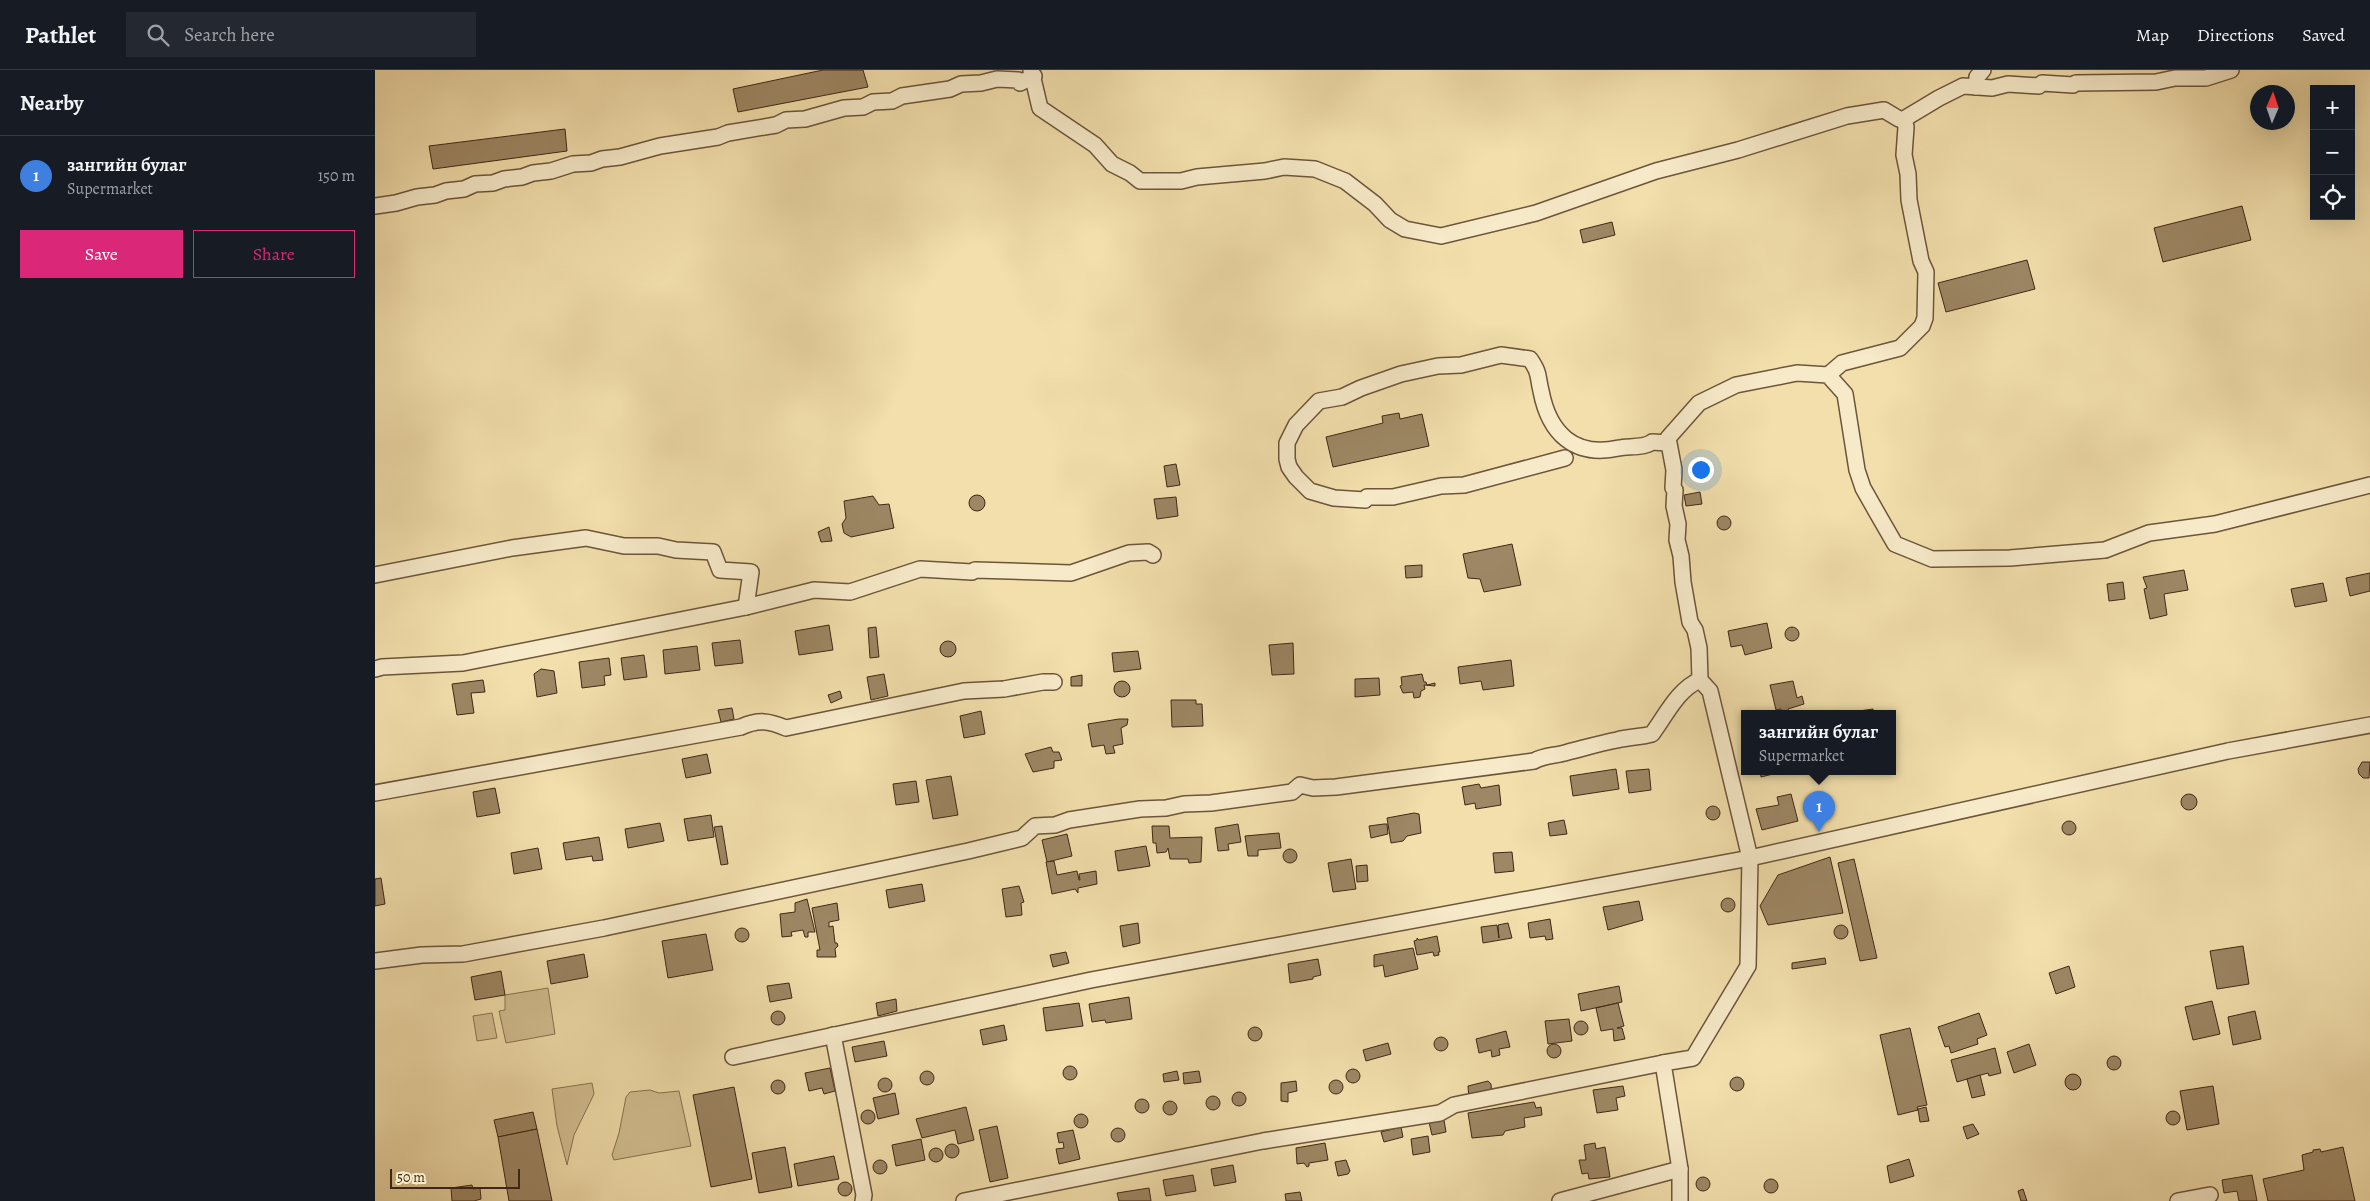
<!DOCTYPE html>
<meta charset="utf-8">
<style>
:root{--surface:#171b24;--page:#242831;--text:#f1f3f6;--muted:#9ea1a6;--line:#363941;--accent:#db2777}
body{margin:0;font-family:Alegreya,serif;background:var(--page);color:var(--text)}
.controls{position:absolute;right:15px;top:15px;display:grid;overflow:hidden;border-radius:0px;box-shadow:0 5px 20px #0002}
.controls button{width:45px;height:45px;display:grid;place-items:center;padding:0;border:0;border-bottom:1px solid var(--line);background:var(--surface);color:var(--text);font:25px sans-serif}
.compass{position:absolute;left:1875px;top:15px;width:45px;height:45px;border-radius:50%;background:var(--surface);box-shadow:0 5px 20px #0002;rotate:2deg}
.scale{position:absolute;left:15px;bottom:12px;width:130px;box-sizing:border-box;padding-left:5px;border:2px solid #402716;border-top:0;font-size:14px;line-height:18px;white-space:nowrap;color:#402716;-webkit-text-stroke:4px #f7eac9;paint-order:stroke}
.you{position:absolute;left:1325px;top:399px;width:18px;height:18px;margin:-12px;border:4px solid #fff;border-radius:50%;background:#1a73e8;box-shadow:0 0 0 8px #1a73e833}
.badge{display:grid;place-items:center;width:32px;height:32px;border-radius:50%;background:var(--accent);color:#fff;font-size:16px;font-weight:700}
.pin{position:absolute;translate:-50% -41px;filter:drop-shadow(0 1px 2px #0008)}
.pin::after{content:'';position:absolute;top:26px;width:18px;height:15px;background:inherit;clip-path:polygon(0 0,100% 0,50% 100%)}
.popup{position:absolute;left:1366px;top:640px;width:155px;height:65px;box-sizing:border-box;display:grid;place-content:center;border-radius:0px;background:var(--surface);filter:drop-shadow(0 1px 4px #0005);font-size:16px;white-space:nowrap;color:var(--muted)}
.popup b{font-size:19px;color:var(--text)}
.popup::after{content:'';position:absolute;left:50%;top:100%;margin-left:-10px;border:10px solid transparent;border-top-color:var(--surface)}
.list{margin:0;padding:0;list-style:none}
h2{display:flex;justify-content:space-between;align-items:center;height:65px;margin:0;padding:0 20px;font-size:21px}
h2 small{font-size:16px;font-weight:400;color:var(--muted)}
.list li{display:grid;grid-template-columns:32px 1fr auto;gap:15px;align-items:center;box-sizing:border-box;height:80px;padding:0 20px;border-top:1px solid var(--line)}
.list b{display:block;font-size:19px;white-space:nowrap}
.list p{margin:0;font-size:16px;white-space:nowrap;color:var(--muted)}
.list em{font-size:16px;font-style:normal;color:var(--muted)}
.actions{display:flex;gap:10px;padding:15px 20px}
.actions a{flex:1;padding:11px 0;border:1px solid var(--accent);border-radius:0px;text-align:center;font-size:18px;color:var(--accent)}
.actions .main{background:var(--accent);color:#fff}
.icon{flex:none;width:28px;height:28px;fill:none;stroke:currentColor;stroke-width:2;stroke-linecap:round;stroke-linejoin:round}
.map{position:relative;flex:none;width:1995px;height:1131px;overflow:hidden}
header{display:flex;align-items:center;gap:30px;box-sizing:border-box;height:70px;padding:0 25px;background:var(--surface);border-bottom:1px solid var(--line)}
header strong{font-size:24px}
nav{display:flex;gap:28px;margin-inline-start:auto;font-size:18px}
.search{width:350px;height:45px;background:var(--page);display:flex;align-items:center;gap:12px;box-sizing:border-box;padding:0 18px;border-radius:0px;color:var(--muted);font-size:19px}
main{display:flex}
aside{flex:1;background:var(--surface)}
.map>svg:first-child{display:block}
</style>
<header>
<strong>Pathlet</strong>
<div class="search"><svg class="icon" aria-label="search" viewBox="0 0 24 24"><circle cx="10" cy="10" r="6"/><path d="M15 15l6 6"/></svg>Search here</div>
<nav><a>Map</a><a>Directions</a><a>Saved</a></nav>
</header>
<main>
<aside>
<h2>Nearby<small></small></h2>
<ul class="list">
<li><span class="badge" style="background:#3f7fe0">1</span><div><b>зангийн булаг</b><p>Supermarket</p></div><em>150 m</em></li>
</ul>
<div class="actions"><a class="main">Save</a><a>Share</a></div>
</aside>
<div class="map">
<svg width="1995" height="1131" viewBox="0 0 1995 1131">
<rect width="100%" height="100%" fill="#f2dfac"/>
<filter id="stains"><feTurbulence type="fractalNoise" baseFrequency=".004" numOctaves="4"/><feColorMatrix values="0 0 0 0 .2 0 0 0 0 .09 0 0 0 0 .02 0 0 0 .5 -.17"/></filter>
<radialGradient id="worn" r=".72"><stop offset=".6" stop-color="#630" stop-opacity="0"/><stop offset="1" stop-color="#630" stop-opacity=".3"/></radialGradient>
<g fill="#d4c092" stroke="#8a7454">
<polygon points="173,918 180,964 131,973 124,941 130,940 130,925"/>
<polygon points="117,943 122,968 102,971 98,946"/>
<polygon points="217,1013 219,1024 199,1065 192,1095 182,1056 177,1019"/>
<polygon points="275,1020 284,1023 304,1021 316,1076 239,1090 237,1085 244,1063 251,1027 255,1022"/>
</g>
<g fill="#9d8764" stroke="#402716">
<polygon points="448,0 488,0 493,17 363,42 358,19"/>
<polygon points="190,59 192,81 58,99 54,76"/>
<polygon points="1867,136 1876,170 1788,192 1779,158"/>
<polygon points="1237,152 1240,165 1208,173 1205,160"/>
<polygon points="1652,190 1660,219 1571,242 1563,213"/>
<polygon points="1024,343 1025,349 1047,344 1054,376 958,397 951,367 1008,353 1007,346"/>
<polygon points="801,394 805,415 792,417 789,396"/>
<polygon points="1325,422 1327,434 1311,436 1309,425"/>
<circle cx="602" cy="433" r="8"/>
<polygon points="498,426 504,435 514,434 519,458 476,467 469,463 467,454 471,448 469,431"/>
<polygon points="801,427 803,446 782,449 779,429"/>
<circle cx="1349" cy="453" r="7"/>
<polygon points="454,457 457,471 446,472 443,462"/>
<polygon points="1137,474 1146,515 1109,522 1105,509 1093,508 1088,484"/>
<polygon points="1047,495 1047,507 1031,508 1030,496"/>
<polygon points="1809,500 1813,520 1789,524 1792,545 1775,549 1769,519 1772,518 1768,507"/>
<polygon points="1995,503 1995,521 1975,526 1971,508"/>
<polygon points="1748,512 1750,529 1734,531 1732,514"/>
<polygon points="1948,513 1952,531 1920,537 1916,519"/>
<polygon points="1392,553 1397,578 1370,585 1367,575 1356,577 1353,561"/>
<polygon points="454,555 458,580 424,585 420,561"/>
<circle cx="1417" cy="564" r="7"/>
<polygon points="501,557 504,587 495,588 493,558"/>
<polygon points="365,570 368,593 340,596 337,573"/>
<circle cx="573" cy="579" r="8"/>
<polygon points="918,573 919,604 897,605 894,575"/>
<polygon points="322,576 325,600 290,604 288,580"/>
<polygon points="763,581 766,599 739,602 737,583"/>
<polygon points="269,585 272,607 249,610 246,588"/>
<polygon points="234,588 236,605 229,606 230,615 207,618 204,592"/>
<polygon points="1136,590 1139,616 1108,620 1106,611 1085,614 1083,597"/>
<polygon points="166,599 179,601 182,623 162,627 159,604"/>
<polygon points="509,604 513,626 496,630 492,607"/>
<polygon points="1047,604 1049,612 1051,612 1052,615 1060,613 1060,616 1049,615 1050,619 1046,621 1045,627 1039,628 1038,622 1028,623 1025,616 1027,615 1026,607"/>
<polygon points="707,605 707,616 696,616 696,607"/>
<polygon points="1004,608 1005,625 980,627 980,609"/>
<polygon points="108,610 110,622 96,623 99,643 82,645 77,614"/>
<circle cx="747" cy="619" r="8"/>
<polygon points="1418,611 1422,628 1427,626 1429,634 1413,639 1414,643 1407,643 1406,639 1401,640 1395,615"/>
<polygon points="465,621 467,628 456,633 453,625"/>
<polygon points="796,630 821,630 821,634 827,634 828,656 797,657"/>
<polygon points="357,638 359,649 346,652 343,640"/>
<polygon points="1498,639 1499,643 1470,643"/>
<polygon points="606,641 610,664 589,668 585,646"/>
<polygon points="744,649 753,649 752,655 746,658 748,674 738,676 740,683 731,684 729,675 717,677 713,654"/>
<polygon points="676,677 678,682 684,682 687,690 679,691 679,698 658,702 650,684"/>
<polygon points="332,684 336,703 311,708 307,689"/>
<polygon points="1987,692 1995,692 1994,708 1988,708 1984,704 1983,699"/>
<polygon points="1241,699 1244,719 1198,726 1195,706"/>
<polygon points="1274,699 1276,720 1254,723 1251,701"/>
<polygon points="1385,701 1410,701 1386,707"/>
<polygon points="576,706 583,745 558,749 551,710"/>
<polygon points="541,711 544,732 521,735 518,714"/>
<polygon points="1104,714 1106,718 1124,715 1126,735 1101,739 1100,733 1090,735 1087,717"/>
<polygon points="120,718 125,743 102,747 98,722"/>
<circle cx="1814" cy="732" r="8"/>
<polygon points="1416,724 1423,751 1387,760 1381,739 1404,735 1402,727"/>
<circle cx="1338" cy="743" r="7"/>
<polygon points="1039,743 1044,744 1046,763 1032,766 1028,771 1016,773 1012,748"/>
<polygon points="336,745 339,767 313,771 309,749"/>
<polygon points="1189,750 1192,764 1175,766 1173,753"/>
<circle cx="1694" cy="758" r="7"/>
<polygon points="285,753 289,771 253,778 250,759"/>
<polygon points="863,754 866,772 853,774 854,780 843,781 840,758"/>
<polygon points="1009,754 1012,754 1013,764 996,768 994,756"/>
<polygon points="347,756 353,794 346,795 339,757"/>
<polygon points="777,756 794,756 795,768 827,767 826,792 814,793 813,789 795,789 793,778 791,782 782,783 781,773 778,773"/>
<polygon points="904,763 906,778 883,780 883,786 873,786 870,766"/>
<polygon points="692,764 697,786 672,792 667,770"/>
<polygon points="224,767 228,790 218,791 217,786 191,790 188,773"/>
<polygon points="771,776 775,796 743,801 740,781"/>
<polygon points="163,778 167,799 139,804 136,783"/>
<circle cx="915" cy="786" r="7"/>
<polygon points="1137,782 1139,801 1120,803 1118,783"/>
<polygon points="1455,787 1468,843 1393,855 1385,836 1403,805"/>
<polygon points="976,789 981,819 958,822 953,793"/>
<polygon points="1479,789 1502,888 1485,891 1463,793"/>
<polygon points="679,791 682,805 702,801 704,810 705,810 704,804 721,801 722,814 703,818 703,823 700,819 677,824 671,792"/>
<polygon points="992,795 993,811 982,812 981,796"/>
<polygon points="6,808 10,834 0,836 0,809"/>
<polygon points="547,814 550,831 514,838 511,820"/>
<polygon points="644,816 649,832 646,833 647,845 631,847 627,819"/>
<circle cx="1353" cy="835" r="7"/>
<polygon points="432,829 440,862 433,862 433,867 430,867 428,860 416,862 417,866 407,867 405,844 420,842 420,833"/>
<polygon points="1264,831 1268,850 1233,860 1228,837"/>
<polygon points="462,833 464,850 454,852 454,857 458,856 460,873 462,873 463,876 460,879 461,887 442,887 442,880 445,880 437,838"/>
<polygon points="1175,849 1178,869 1171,870 1170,866 1155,868 1153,853"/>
<polygon points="763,853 765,873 748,877 745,856"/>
<polygon points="1133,853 1137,868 1108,873 1106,857 1122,855 1124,868 1123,855"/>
<circle cx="1466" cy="862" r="7"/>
<circle cx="367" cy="865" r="7"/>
<polygon points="331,864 338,900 293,908 287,871"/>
<polygon points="1062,866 1065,882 1063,882 1064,885 1059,886 1058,882 1042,885 1039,871 1042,870 1042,868 1044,870"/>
<polygon points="1868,876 1874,914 1842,919 1835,881"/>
<polygon points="1038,878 1043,899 1010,907 1008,895 999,897 999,885"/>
<polygon points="691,882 694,893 678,897 675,885"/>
<polygon points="209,884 213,907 176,914 172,891"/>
<polygon points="1450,888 1451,894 1417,899 1417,893"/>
<polygon points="943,889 946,905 938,907 938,909 915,913 913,894"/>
<polygon points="1694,896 1700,917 1681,924 1674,903"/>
<polygon points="126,901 130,925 100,930 96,907"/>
<polygon points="414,913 417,928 395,932 392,916"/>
<polygon points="1244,916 1247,932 1206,941 1203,924"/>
<polygon points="754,927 757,949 731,953 730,950 717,952 714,934"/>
<polygon points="521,929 522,941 503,946 501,933"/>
<polygon points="1837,931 1845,964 1818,970 1810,937"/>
<polygon points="704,933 708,956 671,961 668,938"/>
<polygon points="1243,933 1249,956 1242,958 1247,958 1250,969 1239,971 1238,959 1226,961 1221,938"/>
<polygon points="1880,941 1886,969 1858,975 1853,947"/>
<circle cx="403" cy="948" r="7"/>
<polygon points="1604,943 1612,965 1602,969 1603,974 1576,983 1574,976 1570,977 1563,957"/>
<polygon points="1194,949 1197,971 1173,974 1170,951"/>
<circle cx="1206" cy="958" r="7"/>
<polygon points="629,955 632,970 608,975 605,960"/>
<circle cx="880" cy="964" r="7"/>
<polygon points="1535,958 1552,1035 1542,1037 1543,1040 1523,1045 1505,965"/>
<polygon points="1131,961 1135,977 1124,979 1125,985 1117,987 1116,980 1104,983 1101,969"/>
<circle cx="1066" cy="974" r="7"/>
<polygon points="509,971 512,986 480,992 477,977"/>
<polygon points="1013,973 1016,984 991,991 988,980"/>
<circle cx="1179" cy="981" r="7"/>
<polygon points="1654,974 1661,995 1639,1003 1632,982"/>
<polygon points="1620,978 1626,1003 1614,1006 1613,1003 1582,1012 1576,990"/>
<circle cx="1739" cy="993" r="7"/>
<circle cx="695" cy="1003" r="7"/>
<polygon points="455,998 460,1021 449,1024 447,1018 434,1021 430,1003"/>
<circle cx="978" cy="1006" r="7"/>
<polygon points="802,1001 804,1010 789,1012 788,1004"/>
<polygon points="824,1001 826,1012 809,1014 808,1003"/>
<circle cx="552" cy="1008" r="7"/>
<circle cx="1698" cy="1012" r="8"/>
<polygon points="1605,1005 1610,1025 1597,1028 1592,1009"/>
<circle cx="1362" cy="1014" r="7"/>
<circle cx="510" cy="1015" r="7"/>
<circle cx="961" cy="1017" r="7"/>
<circle cx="403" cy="1017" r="7"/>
<polygon points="921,1011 922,1021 913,1023 913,1032 906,1031 906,1013"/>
<polygon points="1113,1011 1116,1014 1117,1027 1094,1029 1093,1016"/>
<polygon points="1248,1016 1250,1026 1241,1028 1243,1040 1222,1043 1218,1020"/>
<polygon points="1838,1016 1844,1054 1812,1060 1805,1021"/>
<polygon points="359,1017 377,1109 336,1117 318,1025"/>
<circle cx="864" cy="1029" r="7"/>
<polygon points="520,1023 524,1044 503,1049 498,1028"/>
<circle cx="838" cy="1033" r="7"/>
<circle cx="767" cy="1036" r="7"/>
<circle cx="795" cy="1038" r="7"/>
<polygon points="1159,1032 1161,1038 1166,1037 1167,1045 1149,1048 1150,1057 1130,1061 1128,1065 1097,1068 1093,1043"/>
<polygon points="591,1037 599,1070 583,1074 580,1060 547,1068 541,1049"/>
<polygon points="1551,1037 1554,1051 1545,1052 1543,1039"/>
<circle cx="493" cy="1047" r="7"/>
<circle cx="1798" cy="1048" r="7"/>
<polygon points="158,1042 162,1059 123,1067 119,1050"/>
<circle cx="706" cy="1051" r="7"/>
<polygon points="1069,1050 1071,1062 1057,1065 1054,1052"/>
<polygon points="1598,1054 1604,1064 1592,1069 1588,1057"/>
<polygon points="622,1056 633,1108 615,1112 604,1060"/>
<polygon points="1026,1057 1028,1067 1009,1072 1006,1062"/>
<circle cx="743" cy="1065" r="7"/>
<polygon points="162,1059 177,1131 134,1131 123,1067"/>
<polygon points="698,1060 705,1089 684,1094 681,1079 689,1078 688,1072 684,1073 682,1063"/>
<polygon points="1053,1066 1055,1082 1038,1085 1036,1069"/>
<polygon points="546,1069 550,1090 521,1096 517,1075"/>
<polygon points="950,1073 953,1090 934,1093 934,1096 932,1097 929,1093 922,1094 921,1078"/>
<polygon points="1220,1073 1221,1079 1230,1077 1235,1107 1214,1109 1213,1103 1207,1104 1204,1090 1211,1090 1209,1075"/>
<circle cx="577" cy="1081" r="7"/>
<polygon points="410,1077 417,1117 384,1123 377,1083"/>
<polygon points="1968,1077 1980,1131 1893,1131 1888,1109 1929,1100 1927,1085 1938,1082 1938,1080 1945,1079 1946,1082"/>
<circle cx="561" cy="1085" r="7"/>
<polygon points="459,1086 464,1109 423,1116 419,1094"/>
<polygon points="1534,1089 1539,1106 1515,1113 1512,1096"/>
<polygon points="971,1090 975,1101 973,1104 963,1106 960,1092"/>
<circle cx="505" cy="1097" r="7"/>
<polygon points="858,1095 861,1112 839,1116 836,1099"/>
<polygon points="818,1105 821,1121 791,1126 788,1110"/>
<polygon points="1877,1105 1882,1131 1864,1131 1862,1121 1849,1123 1847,1110"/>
<circle cx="1328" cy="1114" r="7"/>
<circle cx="1396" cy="1116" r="7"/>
<circle cx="470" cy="1119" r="7"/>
<polygon points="97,1115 98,1119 105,1118 106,1129 99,1131 77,1131 76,1118"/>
<polygon points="774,1118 776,1131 744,1131 742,1123"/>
<polygon points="1648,1119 1652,1131 1646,1131 1643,1121"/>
<polygon points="925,1122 927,1131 911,1131 910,1124"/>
</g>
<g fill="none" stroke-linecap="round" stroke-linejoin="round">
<defs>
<g id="street">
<polyline points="656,0 665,38 720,75 737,94 755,103 765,111 806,111 822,107 890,101 909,97 940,99 970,111 1000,134 1015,150 1030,159 1066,166 1161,143 1281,101 1363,80 1472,46 1509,40 1524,49 1529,49 1564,28 1588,16 1617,18 1633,14 1664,16 1667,13 1698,15 1701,13 1781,12 1800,8 1831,8 1856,0"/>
<polyline points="1601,17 1602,7 1608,0"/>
<polyline points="0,136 21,133 42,127 60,125 71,121 89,119 100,114 118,113 129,109 147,107 158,103 176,101 198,94 216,93 227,89 245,87 285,76 343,67 353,63 401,55 411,50 430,49 469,38 488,37 498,32 517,31 527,26 575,19 586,14 606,13 622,9 643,10 645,13 659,6"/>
<polyline points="1453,305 1467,293 1525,278 1547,256 1550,248 1551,202 1546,191 1534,130 1533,104 1529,85 1531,57 1529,49"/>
<path d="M1190,388l-101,27 -23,1 -48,11h-26l-2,3 -31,-2 -24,-7 -14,-14 -7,-10 -2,-8v-16l9,-18 23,-24 23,-4 19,-9 40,-14 37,-8 23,-1 40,-10 29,4c10,15 7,15 11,32 8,42 33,67 78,57 9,-2 26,0 33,-6l16,1"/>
<polyline points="0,505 137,478 211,468 249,476 283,476 301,480 338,482 345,500 376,502 371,537 439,520 475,522 545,499 597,502 600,500 696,503 754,483 773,482 778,485"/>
<polyline points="0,599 7,597 88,593 371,537"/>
<path d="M0,723l366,-66c18,-8 28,-6 45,1l178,-37 40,-2 39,-7h11"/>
<path d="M0,891l47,-6 41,-1 141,-26 364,-77 54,-13 13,-12 20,-1 14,-5 71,-11 26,-1 18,-4 27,-1 81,-11 8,-7 13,3 23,-1 198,-26c11,-6 22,-5 34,-9 16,-4 33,-9 49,-12 12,-3 24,-3 35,-6 14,-19 26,-45 48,-54"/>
<polyline points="458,965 489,1125 488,1131"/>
<polyline points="358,987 716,910 1375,788 1335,621 1325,610 1324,578 1320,560 1315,552 1308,512 1306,486 1302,470 1303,454 1299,436 1300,420 1298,418 1299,400 1293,368 1324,333 1361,315 1422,303 1453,305 1470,324 1482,400 1488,418 1501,441 1520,474 1557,489 1635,488 1730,480 1774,463 1840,454 1995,415"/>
<polyline points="589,1131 888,1071 1065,1043 1079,1035 1288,993"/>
<polyline points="1185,1131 1305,1099"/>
<polyline points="1305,1131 1305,1099 1288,993 1318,988 1373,896 1375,788 1853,681 1995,655"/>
<polyline points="1803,1131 1835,1125"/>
</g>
</defs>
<use href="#street" stroke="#6c553c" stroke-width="18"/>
<use href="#street" stroke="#f7eac9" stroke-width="15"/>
</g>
<rect width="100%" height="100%" filter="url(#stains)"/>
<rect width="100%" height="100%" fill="url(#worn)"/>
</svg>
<div class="controls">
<button>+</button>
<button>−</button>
<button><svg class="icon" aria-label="locate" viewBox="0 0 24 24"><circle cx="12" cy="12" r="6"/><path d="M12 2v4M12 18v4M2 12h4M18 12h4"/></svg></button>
</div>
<svg class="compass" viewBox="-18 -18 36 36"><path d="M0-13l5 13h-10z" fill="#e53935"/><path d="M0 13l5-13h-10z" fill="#9ea1a6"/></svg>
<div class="scale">50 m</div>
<div class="you"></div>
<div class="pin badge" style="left:1444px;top:762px;background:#3f7fe0">1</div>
<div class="popup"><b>зангийн булаг</b>Supermarket</div>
</div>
</main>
